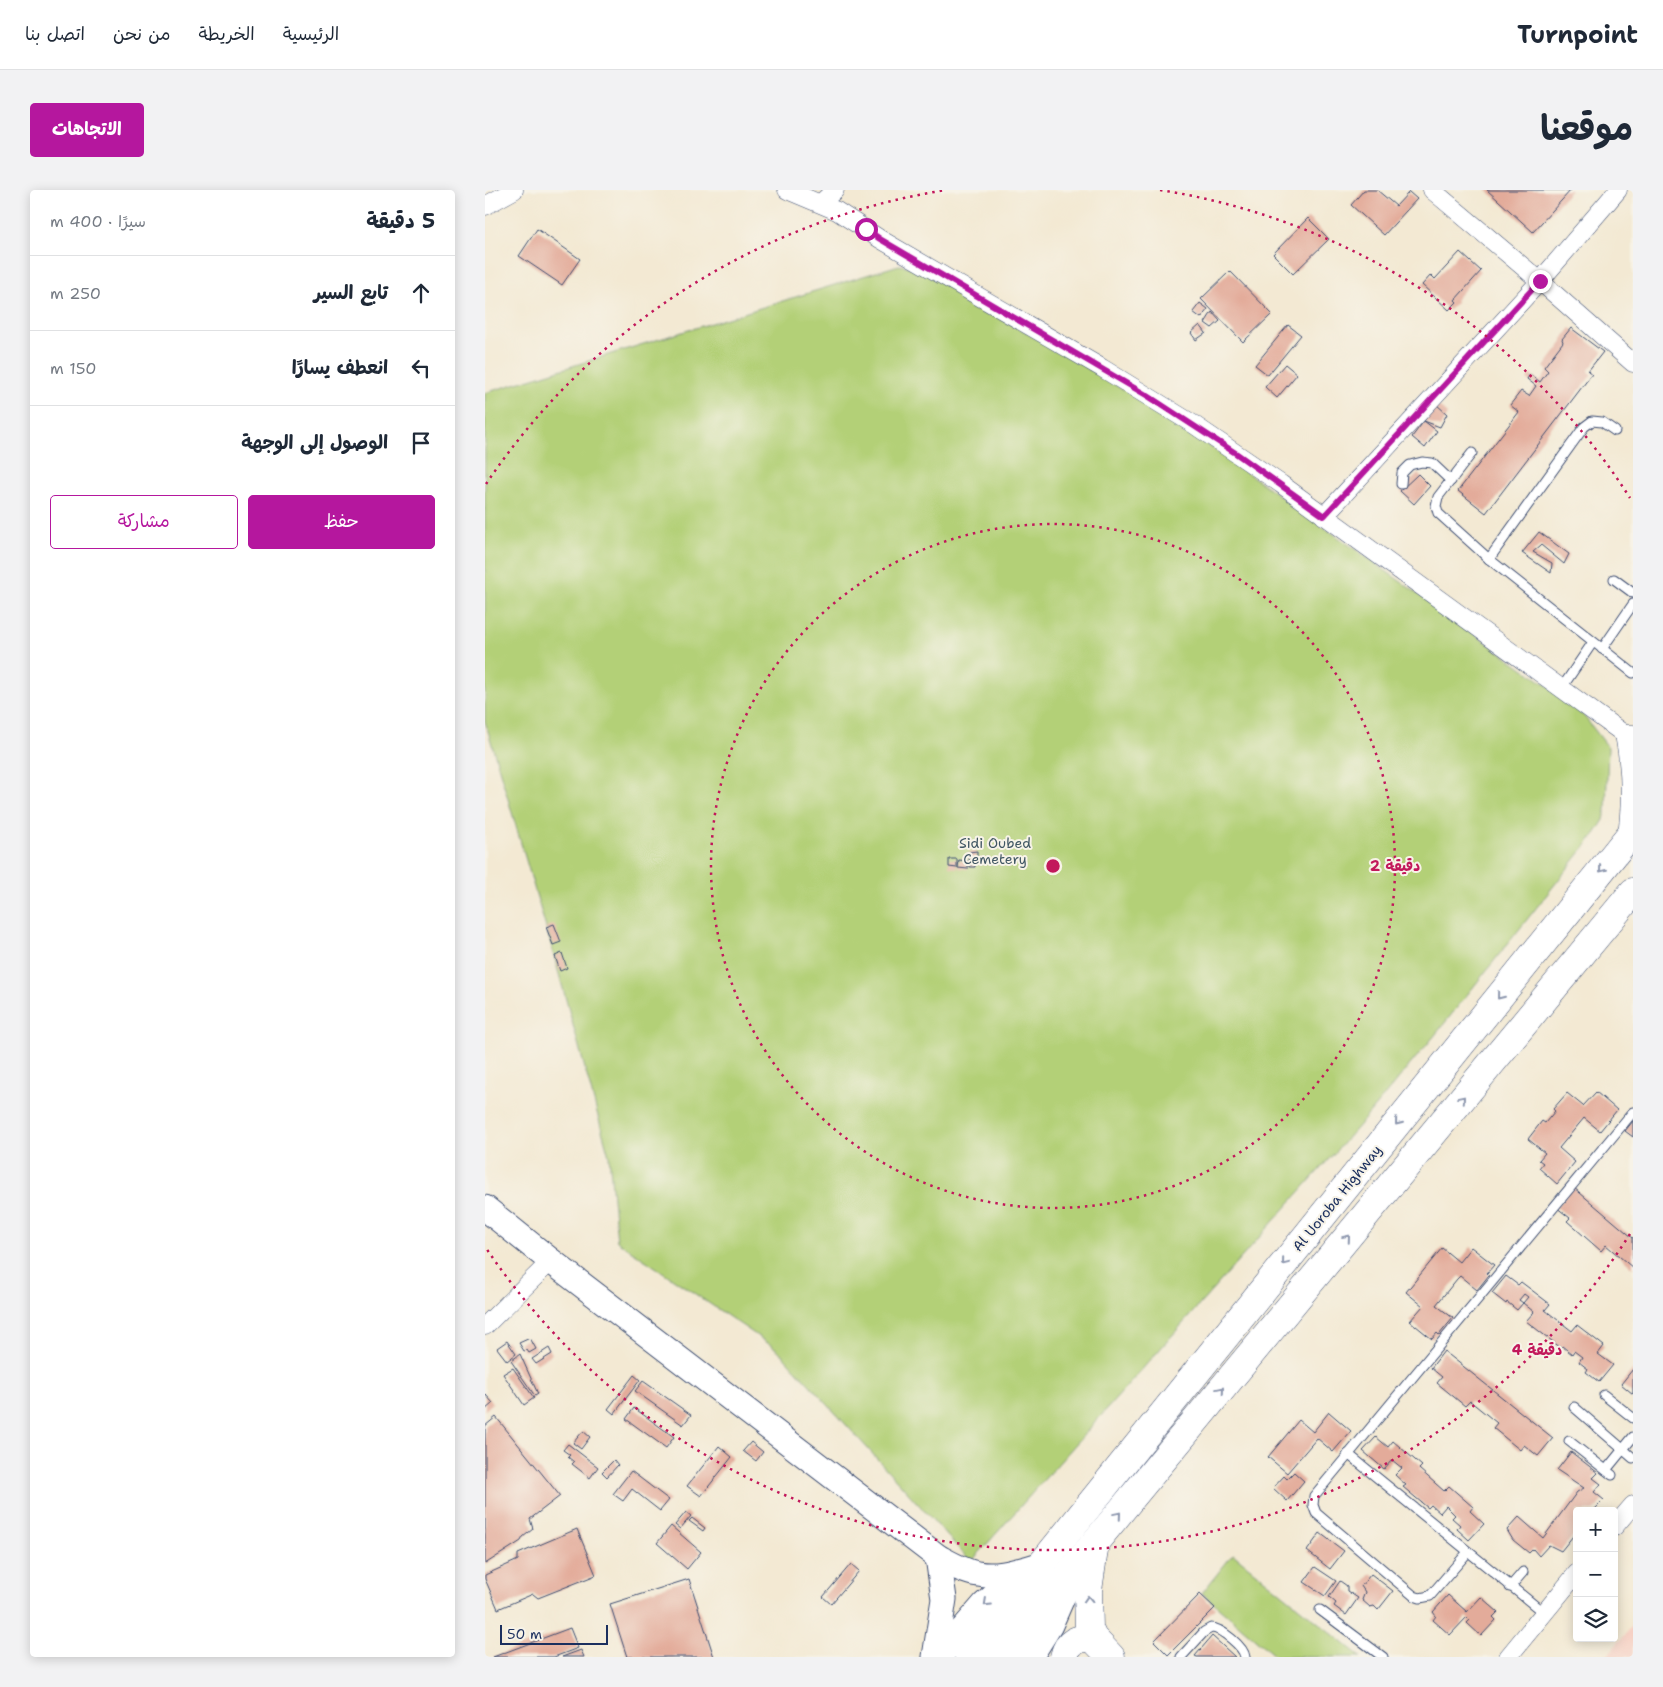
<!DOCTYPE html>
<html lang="ar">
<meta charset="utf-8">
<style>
:root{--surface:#fff;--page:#f2f2f3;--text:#1f2937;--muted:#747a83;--line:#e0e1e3;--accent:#b5179e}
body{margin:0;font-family:"Shantell Sans","Playpen Sans Arabic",sans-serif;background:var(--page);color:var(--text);direction:rtl}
.controls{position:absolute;right:15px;bottom:15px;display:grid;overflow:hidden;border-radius:5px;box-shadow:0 2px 12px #0003}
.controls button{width:45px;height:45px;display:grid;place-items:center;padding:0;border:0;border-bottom:1px solid var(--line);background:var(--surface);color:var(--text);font:25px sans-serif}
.scale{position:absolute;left:15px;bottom:12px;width:108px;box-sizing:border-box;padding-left:5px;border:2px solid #1b2f5e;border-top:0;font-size:14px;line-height:18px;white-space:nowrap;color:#1b2f5e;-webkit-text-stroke:4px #f7f3e8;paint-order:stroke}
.stop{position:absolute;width:15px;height:15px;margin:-11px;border:4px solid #b5179e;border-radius:50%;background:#fff}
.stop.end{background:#b5179e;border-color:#fff;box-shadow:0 1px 5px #0008}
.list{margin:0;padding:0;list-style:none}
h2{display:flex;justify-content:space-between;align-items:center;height:65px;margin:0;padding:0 20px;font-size:21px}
h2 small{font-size:16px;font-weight:400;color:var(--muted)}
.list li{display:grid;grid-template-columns:32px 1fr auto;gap:15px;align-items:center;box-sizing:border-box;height:75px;padding:0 20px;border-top:1px solid var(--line)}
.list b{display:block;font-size:19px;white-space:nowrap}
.list em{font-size:16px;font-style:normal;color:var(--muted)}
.actions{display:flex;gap:10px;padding:15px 20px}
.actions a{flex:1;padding:11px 0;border:1px solid var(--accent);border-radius:5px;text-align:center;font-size:18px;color:var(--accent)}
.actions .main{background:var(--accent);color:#fff}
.icon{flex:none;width:28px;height:28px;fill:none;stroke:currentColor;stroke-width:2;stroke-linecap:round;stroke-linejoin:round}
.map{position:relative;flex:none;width:1148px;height:1467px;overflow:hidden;direction:ltr;border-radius:5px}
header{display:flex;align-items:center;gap:30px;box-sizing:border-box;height:70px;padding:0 25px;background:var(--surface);border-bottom:1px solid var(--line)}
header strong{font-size:24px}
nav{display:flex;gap:28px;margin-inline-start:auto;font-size:18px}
.intro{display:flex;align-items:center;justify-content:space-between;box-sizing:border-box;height:120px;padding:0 30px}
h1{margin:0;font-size:35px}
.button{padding:12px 22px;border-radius:5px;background:var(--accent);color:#fff;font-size:18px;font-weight:700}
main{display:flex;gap:30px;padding:0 30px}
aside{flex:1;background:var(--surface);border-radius:5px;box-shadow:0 2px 12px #0003}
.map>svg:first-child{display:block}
</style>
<header>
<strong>Turnpoint</strong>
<nav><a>الرئيسية</a><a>الخريطة</a><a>من نحن</a><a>اتصل بنا</a></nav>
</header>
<div class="intro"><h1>موقعنا</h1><a class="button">الاتجاهات</a></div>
<main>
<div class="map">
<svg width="1148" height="1467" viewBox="0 0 1148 1467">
<rect width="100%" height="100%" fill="#f7f3e8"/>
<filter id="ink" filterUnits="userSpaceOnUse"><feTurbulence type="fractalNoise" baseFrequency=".02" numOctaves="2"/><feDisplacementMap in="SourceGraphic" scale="10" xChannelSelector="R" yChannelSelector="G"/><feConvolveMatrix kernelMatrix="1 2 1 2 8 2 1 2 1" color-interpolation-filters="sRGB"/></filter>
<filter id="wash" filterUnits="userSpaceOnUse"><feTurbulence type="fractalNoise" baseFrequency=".0096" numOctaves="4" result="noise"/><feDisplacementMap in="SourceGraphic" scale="20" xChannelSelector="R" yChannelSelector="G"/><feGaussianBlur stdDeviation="1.12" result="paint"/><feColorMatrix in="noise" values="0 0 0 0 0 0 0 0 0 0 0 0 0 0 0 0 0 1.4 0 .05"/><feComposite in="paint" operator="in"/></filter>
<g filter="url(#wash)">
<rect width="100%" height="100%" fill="#f3e9d3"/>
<polygon fill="#f6d1c5" points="1148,1435 1148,1467 1121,1467"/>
<g fill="#b3d077" stroke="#67806a">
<polygon points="414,75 433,78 681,225 1091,516 1123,557 1121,620 1119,630 1110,644 951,844 883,925 486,1372 293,1160 132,1051 124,966 66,755 0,531 0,203"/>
<polygon points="748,1364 876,1467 791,1467 717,1403"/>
</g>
<g id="blocks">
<g fill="#e3ab9a">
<polygon points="879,0 892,0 911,16 924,2 932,9 899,45 866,15"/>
<polygon points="1002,0 1086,0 1048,42"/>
<polygon points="823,28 844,49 808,84 788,64"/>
<polygon points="52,39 95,69 77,95 34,66"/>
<polygon points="975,62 996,81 970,110 972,112 964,120 937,95 946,85 950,89"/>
<polygon points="745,81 787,124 758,152 716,109"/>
<polygon points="715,113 723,119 716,128 708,122"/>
<polygon points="727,122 735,131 727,138 720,133"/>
<polygon points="715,135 721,143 711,150 706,143"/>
<polygon points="803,135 816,145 783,185 770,175"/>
<polygon points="1086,138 1118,162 1103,181 1107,184 1001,323 973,301 1034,222 1025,215 1036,201 1044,206 1051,196 1042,189 1045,184 1055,192 1063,181 1059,177 1078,152 1077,149"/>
<polygon points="800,174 812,184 792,208 780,197"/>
<polygon points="951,214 962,224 955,237 939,231"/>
<polygon points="939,231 952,241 940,258 927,247"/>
<polygon points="933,284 945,296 929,314 915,301"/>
<polygon points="1054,342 1084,364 1079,374 1056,355 1048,362 1067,373 1066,383 1037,363"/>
<polygon points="492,661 492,669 490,669 490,677 485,677 484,662"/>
<polygon points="464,669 472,669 472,678 464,677"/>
<polygon points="474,670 483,671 483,679 473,678"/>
<polygon points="69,734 76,752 68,755 61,737"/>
<polygon points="77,763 82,778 75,781 70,766"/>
<polygon points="1111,902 1132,920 1115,941 1099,928 1074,958 1090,972 1072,994 1054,978 1058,973 1054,970 1060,963 1043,949 1057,931 1060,933 1070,921 1068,919 1082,903 1098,916"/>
<polygon points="1148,931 1148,947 1140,941"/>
<polygon points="1088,997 1148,1048 1148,1078 1121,1055 1116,1061 1082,1031 1085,1028 1071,1017"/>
<polygon points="986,1057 1009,1075 1002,1083 1004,1085 992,1100 975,1086 972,1089 951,1115 968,1128 954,1145 952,1143 947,1149 925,1131 938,1116 921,1102 957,1058 974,1072"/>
<polygon points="1021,1086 1033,1095 1036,1092 1065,1114 1060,1120 1087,1141 1092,1135 1119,1156 1113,1164 1128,1175 1114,1192 1101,1182 1103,1179 1094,1172 1097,1167 1089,1161 1087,1164 1077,1156 1076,1158 1041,1131 1049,1122 1038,1113 1043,1107 1039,1104 1034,1110 1038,1113 1032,1120 1022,1112 1021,1114 1007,1103"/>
<polygon points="45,1148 51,1159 44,1163 42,1160 39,1161 34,1153"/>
<polygon points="22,1151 31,1164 22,1171 12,1158"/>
<polygon points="64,1158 67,1164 51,1174 47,1169"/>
<polygon points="959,1161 1068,1248 1053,1266 1039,1255 1035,1260 1008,1238 1012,1233 985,1211 980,1216 952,1193 957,1187 946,1178"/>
<polygon points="35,1164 53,1204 50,1206 26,1171"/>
<polygon points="28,1178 49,1208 39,1215 18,1184"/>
<polygon points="1148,1179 1148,1204 1136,1194"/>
<polygon points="149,1185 155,1190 129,1224 123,1219"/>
<polygon points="158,1191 206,1225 198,1235 150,1201"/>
<polygon points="1,1205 8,1213 0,1220 0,1206"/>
<polygon points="149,1218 189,1247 181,1258 141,1229"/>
<polygon points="844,1222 866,1241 848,1262 832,1248 802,1283 783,1267 814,1230 828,1242"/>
<polygon points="11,1227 75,1306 45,1329 48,1339 38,1347 36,1351 0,1374 0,1236"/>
<polygon points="98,1241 105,1247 96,1259 88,1253"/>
<polygon points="891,1247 903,1257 908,1251 937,1276 934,1279 959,1301 964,1296 988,1317 985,1321 999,1334 984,1350 972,1339 975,1335 967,1328 970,1325 961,1316 955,1323 946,1315 943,1318 918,1297 921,1295 910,1285 917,1278 907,1270 899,1279 878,1261"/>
<polygon points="266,1252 278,1262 271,1271 258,1261"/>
<polygon points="83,1254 113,1277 105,1288 87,1274 89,1272 83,1267 85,1265 78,1260"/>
<polygon points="234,1256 247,1267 216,1306 202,1296"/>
<polygon points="1086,1262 1113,1283 1108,1288 1116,1294 1109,1302 1119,1310 1108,1321 1092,1321 1092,1341 1076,1361 1064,1355 1054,1366 1048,1359 1044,1363 1028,1350 1022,1340 1034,1327 1058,1348 1092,1302 1099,1298 1072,1280"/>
<polygon points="129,1270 133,1275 122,1287 117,1282"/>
<polygon points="146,1281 184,1310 175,1321 147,1299 138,1311 128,1304"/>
<polygon points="809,1282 819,1291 802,1311 788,1298 799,1286 802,1289"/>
<polygon points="201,1322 206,1326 195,1339 190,1335"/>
<polygon points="207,1328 220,1338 218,1341 204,1331"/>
<polygon points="186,1336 216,1362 202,1379 172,1353"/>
<polygon points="92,1339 111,1385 53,1408 48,1404 13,1419 0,1389 0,1385 33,1370 33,1364"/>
<polygon points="835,1343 859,1361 845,1379 822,1361"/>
<polygon points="366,1374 374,1381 346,1414 338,1407"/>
<polygon points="830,1377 851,1391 840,1406 819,1392"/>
<polygon points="886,1384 908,1401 893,1420 889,1416 885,1417 877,1410 880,1402 876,1396"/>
<polygon points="204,1389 229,1467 142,1467 125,1414"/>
<polygon points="855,1391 862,1396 862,1401 873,1408 861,1425 849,1416 851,1413 844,1407"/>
<polygon points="715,1404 730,1418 683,1465 669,1451"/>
<polygon points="963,1405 982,1422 996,1407 1013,1422 1008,1427 1011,1430 996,1446 982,1433 985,1430 982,1427 965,1445 948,1430 951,1426 948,1422"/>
<polygon points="85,1438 93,1458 69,1467 8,1467"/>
<polygon points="727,1446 750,1467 712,1467 710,1466"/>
<polygon points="96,1460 99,1467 77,1467"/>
</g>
</g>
</g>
<g filter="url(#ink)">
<use href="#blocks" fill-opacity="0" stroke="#3b4b70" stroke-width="1"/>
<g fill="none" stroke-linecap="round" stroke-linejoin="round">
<defs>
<g id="lane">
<polyline points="987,263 953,307 951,316 953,323 1004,369 1148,483"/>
<polyline points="916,294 917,283 925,275 937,272 947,273 966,291"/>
<polyline points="1004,369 1099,237 1107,231 1117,232 1130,241"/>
<polyline points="1129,389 1148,403"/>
<polyline points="1117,459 1148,414"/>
<polyline points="1076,499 1108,452"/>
<polyline points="1119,1205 1148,1228"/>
<polyline points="1089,1217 1148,1268"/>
<polyline points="1084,1251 1127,1285"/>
<polyline points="863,1264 1059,1423"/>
<polyline points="1121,1280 1148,1247"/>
<polyline points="983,1362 945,1406 935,1408 929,1406 831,1323 828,1315 829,1306 1148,922"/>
<polyline points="1025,1397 1038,1382"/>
<polyline points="835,1420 898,1467"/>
<path d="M696,1467l23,-25 7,-4c10,0 33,19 34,29"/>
</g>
<g id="street">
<polyline points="302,0 352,21 395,49 617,178 708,234 796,294 1139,544 1148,544"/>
<polyline points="947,0 1055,91 1148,173"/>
<polyline points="336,13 350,0"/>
<polyline points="0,16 29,0"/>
<polyline points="839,326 1055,91 1133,0"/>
<path d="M1139,544c7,36 8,70 2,107"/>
<polyline points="0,1136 66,1071"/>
<polyline points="1129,1337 1148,1315"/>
<polyline points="1023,1467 1092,1383"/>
</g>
<g id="secondary">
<path d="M0,1018l66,53 387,296c13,7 26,15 40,17 21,4 42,-4 63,-9"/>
<polyline points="450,1467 459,1409 453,1367"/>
<polyline points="454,1467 499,1415 515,1401 541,1384"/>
<polyline points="545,1467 565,1435 587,1385"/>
</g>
<g id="primary">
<polyline points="610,1353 603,1400 604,1439 608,1448 626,1467"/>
<path d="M579,1467c3,-15 14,-20 29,-19"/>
</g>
<g id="highway">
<polyline points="484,1467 514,1431 556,1375 1148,641"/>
<polyline points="515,1467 1148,702"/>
</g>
</defs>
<use href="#lane" stroke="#3b4b70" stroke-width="11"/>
<use href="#street" stroke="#3b4b70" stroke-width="19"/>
<use href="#secondary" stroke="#3b4b70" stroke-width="27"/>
<use href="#primary" stroke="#3b4b70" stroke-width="29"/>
<use href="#highway" stroke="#3b4b70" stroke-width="29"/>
<use href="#lane" stroke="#fff" stroke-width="9"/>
<use href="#street" stroke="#fff" stroke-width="18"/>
<use href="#secondary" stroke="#fff" stroke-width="25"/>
<use href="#primary" stroke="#fff" stroke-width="28"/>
<use href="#highway" stroke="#fff" stroke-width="28"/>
</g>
<defs><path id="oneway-chevron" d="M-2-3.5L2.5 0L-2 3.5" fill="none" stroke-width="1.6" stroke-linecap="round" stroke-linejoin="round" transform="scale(1.25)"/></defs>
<g stroke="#8d97ae">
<use href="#oneway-chevron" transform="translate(1117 679) rotate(129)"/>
<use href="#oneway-chevron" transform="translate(1015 806) rotate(129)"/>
<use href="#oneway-chevron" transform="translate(977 909) rotate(-50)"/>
<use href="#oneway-chevron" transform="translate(913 932) rotate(129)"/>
<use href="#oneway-chevron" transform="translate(862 1048) rotate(-50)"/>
<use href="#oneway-chevron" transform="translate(800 1072) rotate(129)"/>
<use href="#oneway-chevron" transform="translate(736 1200) rotate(-50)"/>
<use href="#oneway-chevron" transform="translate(633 1325) rotate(-50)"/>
<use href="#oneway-chevron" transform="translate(603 1409) rotate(-93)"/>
<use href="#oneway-chevron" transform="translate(502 1413) rotate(137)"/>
</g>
</g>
<g fill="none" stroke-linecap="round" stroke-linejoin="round" filter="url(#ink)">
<polyline stroke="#b5179e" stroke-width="6" points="381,39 395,49 663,206 752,264 839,326 1055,91"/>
</g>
<g fill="none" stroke="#c2185b" stroke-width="2.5" stroke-dasharray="2.5 5">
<circle cx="568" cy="676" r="342"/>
<path d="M1145 1044A684 684 0 0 1 1 1058M1 294A684 684 0 0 1 461 0M675 0A684 684 0 0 1 1145 308"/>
</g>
<g text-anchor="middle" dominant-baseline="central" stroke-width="4" stroke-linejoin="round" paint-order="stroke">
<g font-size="14" fill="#415764" stroke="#f7f3e8">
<text x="510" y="653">Sidi Oubed<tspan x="510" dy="16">Cemetery</tspan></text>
</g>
<g font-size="14" fill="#1b2f5e" stroke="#f7f3e8">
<text transform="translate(852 1008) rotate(-51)">Al Uoroba Highway</text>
</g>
</g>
<circle cx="568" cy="676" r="8" fill="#c2185b" stroke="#f7f3e8" stroke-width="2.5"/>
<g font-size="15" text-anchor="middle" font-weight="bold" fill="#c2185b" stroke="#f7f3e8" stroke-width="4" stroke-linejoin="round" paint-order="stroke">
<text x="910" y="681">2 دقيقة</text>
<text x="1052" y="1165">4 دقيقة</text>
</g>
</svg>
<div class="controls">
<button>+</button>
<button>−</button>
<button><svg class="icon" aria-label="layers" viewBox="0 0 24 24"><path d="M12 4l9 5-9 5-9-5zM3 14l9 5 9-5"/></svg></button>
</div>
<div class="scale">50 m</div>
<div class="stop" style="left:381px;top:39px"></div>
<div class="stop end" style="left:1055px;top:91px"></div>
</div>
<aside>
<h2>5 دقيقة<small>سيرًا · 400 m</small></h2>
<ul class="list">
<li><svg class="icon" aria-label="ahead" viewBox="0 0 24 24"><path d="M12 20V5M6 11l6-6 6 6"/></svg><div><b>تابع السير</b></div><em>250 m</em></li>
<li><svg class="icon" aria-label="left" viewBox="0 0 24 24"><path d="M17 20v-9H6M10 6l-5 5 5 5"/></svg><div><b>انعطف يسارًا</b></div><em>150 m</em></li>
<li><svg class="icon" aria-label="arrive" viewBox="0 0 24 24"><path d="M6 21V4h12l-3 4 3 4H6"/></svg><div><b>الوصول إلى الوجهة</b></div></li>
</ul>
<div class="actions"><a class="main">حفظ</a><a>مشاركة</a></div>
</aside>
</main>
